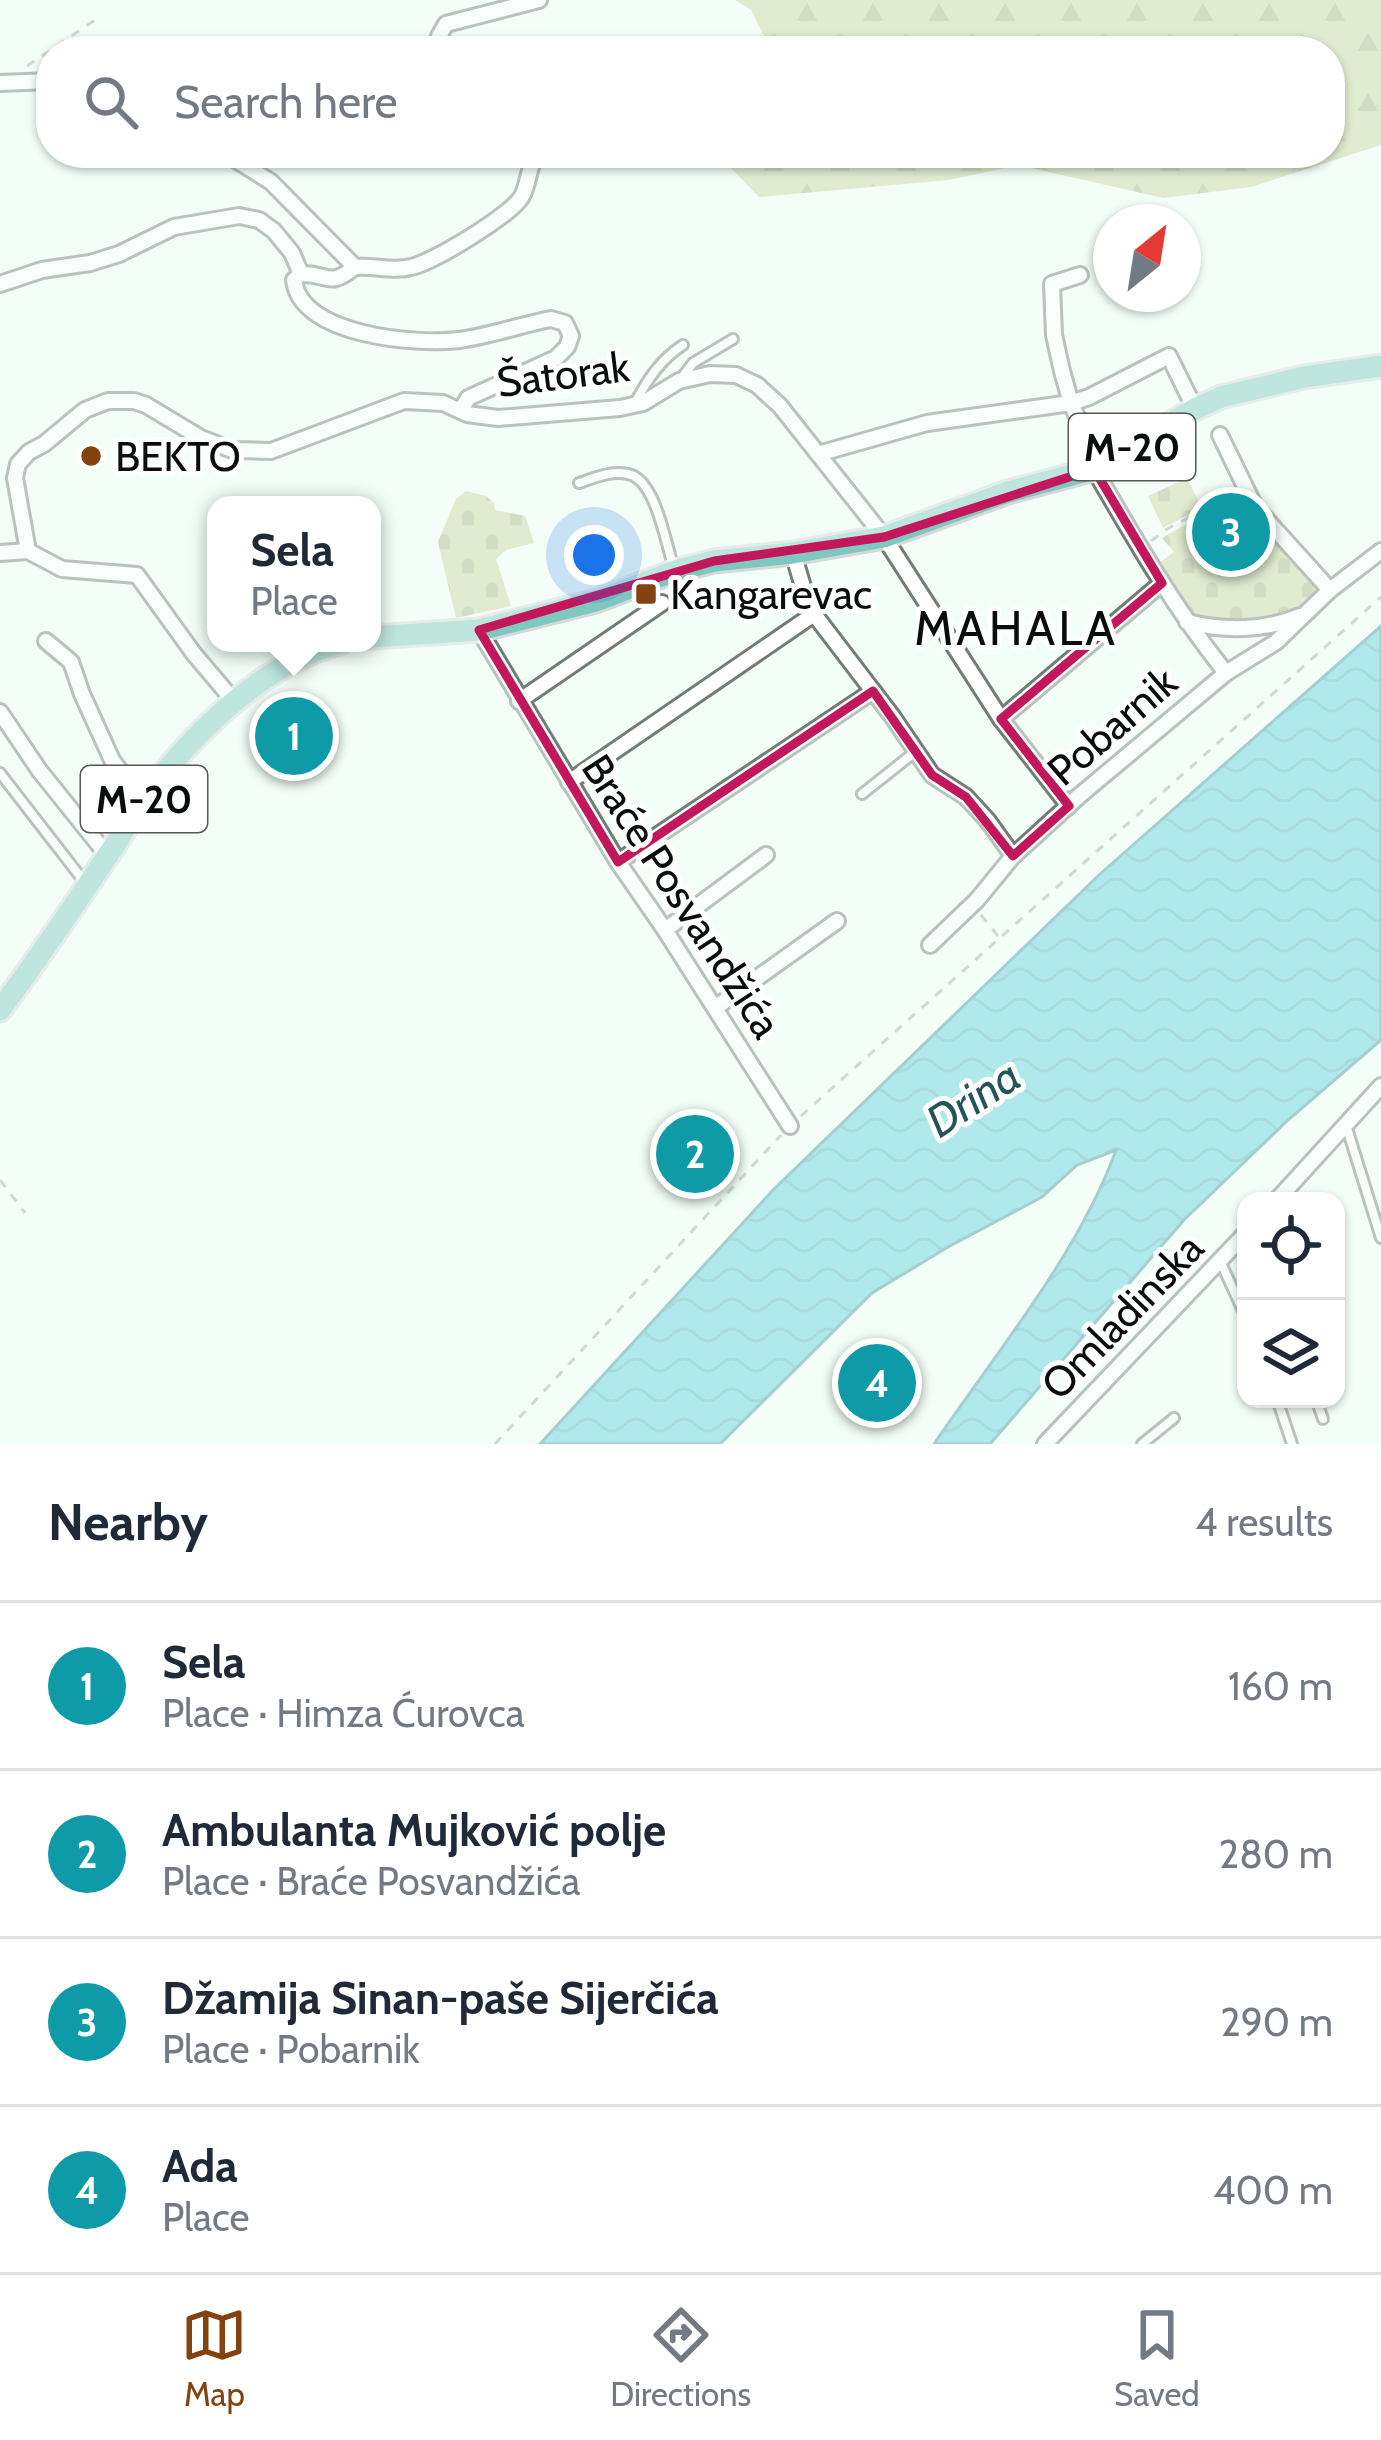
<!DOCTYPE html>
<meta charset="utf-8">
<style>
:root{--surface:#fff;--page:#f2f2f3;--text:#1f2937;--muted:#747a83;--line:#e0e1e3;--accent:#83420e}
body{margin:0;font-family:Cabin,sans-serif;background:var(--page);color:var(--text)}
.controls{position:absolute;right:36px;bottom:36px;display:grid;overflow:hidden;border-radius:24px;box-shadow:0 3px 9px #0004}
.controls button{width:108px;height:108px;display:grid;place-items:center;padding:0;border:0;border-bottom:3px solid var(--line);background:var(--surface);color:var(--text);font:60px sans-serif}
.compass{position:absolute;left:1093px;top:204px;width:108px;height:108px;border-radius:50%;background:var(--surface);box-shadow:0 3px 9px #0004;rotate:30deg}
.you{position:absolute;left:594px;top:555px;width:42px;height:42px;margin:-30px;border:9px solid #fff;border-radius:50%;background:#1a73e8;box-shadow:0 0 0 18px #1a73e833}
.badge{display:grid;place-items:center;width:78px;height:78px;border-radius:50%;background:var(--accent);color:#fff;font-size:39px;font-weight:700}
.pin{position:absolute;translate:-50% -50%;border:6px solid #fff;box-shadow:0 3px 12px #0006}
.popup{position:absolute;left:207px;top:496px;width:174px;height:156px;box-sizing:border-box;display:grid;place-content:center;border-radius:24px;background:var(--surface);filter:drop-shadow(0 3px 9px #0005);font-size:39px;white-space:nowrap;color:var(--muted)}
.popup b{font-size:45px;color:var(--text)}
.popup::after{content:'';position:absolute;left:50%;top:100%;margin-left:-24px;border:24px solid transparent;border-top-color:var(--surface)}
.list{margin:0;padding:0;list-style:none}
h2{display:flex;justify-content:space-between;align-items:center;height:156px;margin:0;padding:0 48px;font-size:51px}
h2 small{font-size:39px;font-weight:400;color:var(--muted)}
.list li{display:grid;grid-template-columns:78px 1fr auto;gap:36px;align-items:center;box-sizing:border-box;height:168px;padding:0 48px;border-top:3px solid var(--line)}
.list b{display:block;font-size:45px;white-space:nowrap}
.list p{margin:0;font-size:39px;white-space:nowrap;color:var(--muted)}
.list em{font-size:39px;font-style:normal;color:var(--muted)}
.icon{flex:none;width:66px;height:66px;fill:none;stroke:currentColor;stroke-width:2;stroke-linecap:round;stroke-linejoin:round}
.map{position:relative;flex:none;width:1381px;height:1444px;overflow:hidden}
.search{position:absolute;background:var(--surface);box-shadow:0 3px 9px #0004;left:36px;right:36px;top:36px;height:132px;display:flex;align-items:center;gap:30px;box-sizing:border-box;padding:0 42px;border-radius:48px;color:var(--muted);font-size:45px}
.sheet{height:828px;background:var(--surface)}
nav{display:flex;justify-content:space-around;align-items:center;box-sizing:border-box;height:168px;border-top:3px solid var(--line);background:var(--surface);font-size:33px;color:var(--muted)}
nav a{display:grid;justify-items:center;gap:6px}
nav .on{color:var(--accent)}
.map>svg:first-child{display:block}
</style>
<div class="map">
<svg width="1381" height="1444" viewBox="0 0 1381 1444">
<defs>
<pattern id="forest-firs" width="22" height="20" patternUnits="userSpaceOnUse" patternTransform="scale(3)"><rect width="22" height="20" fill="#c9d4a1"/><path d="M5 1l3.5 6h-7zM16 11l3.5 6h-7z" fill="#abb589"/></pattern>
<pattern id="cemetery-stones" width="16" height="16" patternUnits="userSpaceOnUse" patternTransform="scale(3)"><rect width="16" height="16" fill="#c9d4a1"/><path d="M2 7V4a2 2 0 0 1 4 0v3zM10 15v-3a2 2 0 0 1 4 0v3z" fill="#abb589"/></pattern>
<pattern id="water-waves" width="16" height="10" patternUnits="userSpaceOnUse" patternTransform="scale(3)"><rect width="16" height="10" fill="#60d1dc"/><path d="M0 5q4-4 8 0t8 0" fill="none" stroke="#52b2bb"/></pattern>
</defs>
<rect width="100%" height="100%" fill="#f2fef7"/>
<polygon fill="url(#forest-firs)" points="735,0 1381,0 1381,145 1251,187 1163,198 1018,165 949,180 759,197 729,166 728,153 1330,153 1330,51 768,51 770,48 751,10"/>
<g fill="url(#cemetery-stones)">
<polygon points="1187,478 1202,508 1163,528 1148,496"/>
<polygon points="466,491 486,496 494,503 495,510 525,516 534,543 506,550 496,559 511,606 456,618 438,542 456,499"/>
<polygon points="1245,491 1328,592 1284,623 1187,622 1152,568 1174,552 1162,538 1194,520 1204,538 1207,537 1221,558 1254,536 1229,499"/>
</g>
<path fill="url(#water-waves)" stroke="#46969d" stroke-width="3" d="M1381,626v414l-93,80 -104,100 -194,224h-56c62,-91 145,-191 182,-294l-39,15 -35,32 -94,50 -76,46 -152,151h-180l234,-255 325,-314z"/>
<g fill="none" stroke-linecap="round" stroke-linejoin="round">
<defs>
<g id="service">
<polyline points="680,380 693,363 733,339"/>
<path d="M635,403c12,-23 26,-44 48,-58"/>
<path d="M579,483c15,-5 33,-13 49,-9 28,5 38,71 46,95"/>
<polyline points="0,773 86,884"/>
<polyline points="862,794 915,752"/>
<polyline points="1346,1125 1381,1238"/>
<polyline points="1220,1261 1246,1317"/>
<polyline points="1277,1399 1292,1444"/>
<polyline points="1316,1399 1323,1419"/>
<polyline points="1142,1444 1174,1418"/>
</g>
<g id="minor">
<polyline points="440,51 439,36 446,24 539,0"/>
<polyline points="0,83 51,81"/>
<path d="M225,153l46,29 84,85c-28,22 -25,6 -54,7l-7,6c6,56 122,65 165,60 30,-4 61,-15 92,-21l14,4 6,13 -4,11 -11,11 -88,40 -7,12"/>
<polyline points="486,153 496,158 506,153"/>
<path d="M355,267c19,-2 37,5 56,0 21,-4 102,-53 111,-71 8,-15 5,-29 17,-43"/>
<polyline points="1080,275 1052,284 1054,335 1062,371 1071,403 1099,467"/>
<polyline points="0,284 42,270 90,263 119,254 174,227 239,216 259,220 274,231 292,253 301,274"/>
<polyline points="1220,435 1255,507 1330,590"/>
<polyline points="818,454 927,423 1071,403 1089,397 1169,356 1195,409"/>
<path d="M1094,469c41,71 81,140 132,204"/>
<polyline points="0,553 28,551"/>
<polyline points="793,553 807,600 814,614 892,716 932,775 966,797 988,821 1013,856"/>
<path d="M1187,622c37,9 78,9 113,-6"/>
<polyline points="479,630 618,862 665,930 790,1126"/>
<polyline points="46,641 71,662 82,694 112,760 142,801"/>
<polyline points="233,700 194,654 137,575 62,569 28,551 15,478 18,464 29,452 44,444 85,410 108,401 134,401 146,405 201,438 232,450 271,451 404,401 443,403 467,414 498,418 620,408 643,403 679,381 710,374 736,375 757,385 780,406 884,537 1001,719 1069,806"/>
<polyline points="519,701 662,603"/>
<polyline points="0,712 39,770 108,856"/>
<polyline points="1001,719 1162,583"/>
<polyline points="569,782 814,614"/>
<polyline points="618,862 873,691"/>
<polyline points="665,930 766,855"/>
<polyline points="930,945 977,900 1013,856 1079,796 1226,673 1276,642 1330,590 1381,551"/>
<polyline points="715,1008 837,921"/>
<polyline points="1276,1201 1381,1086"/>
<polyline points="1045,1444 1246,1233"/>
</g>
<g id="primary">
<polyline points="372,637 479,630 596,601 675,571 714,561 793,553 884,537 1008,492 1094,469 1195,409 1221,397 1304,377 1381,366"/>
<path d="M0,1010c37,-50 72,-101 106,-152 13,-18 23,-37 35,-55 46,-64 121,-140 199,-160"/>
</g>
</defs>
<use href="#service" stroke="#727d76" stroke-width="14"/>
<use href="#minor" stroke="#727d76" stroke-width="20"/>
<use href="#primary" stroke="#d8d8d8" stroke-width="27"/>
<g stroke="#a4aea8" stroke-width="3" stroke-dasharray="9 9" stroke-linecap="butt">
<polyline points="27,66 95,20"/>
<polyline points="1151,541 1167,529 1231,495"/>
<polyline points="674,597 691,586"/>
<polyline points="981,915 998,936"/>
<polyline points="801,1116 1381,597"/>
<polyline points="0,1180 25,1213"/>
<polyline points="495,1444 781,1135"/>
</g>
<use href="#service" stroke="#fff" stroke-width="8"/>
<use href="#minor" stroke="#fff" stroke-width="14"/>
<use href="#primary" stroke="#7ec8bf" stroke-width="21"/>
</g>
<path d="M0 0H1381V1444H0ZM1094,469l68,114 -161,136 68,87 -56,50 -47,-59 -34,-22 -59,-84 -255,171 -139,-232 235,-69 170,-24z" fill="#f2fef7" fill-opacity=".55" fill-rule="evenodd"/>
<path fill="none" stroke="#c2185b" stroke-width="9" stroke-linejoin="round" d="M1094,469l68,114 -161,136 68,87 -56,50 -47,-59 -34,-22 -59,-84 -255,171 -139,-232 235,-69 170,-24z"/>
<g fill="#83420e" stroke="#fff" stroke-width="4.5">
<circle cx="91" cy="456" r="12"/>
<rect x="634" y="582" width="24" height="24" rx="6"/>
</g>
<g text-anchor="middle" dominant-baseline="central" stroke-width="10" stroke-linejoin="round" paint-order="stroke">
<g fill="#fff" stroke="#535654" stroke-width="3">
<rect x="1069" y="414" width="126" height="66" rx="9"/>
<rect x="81" y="766" width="126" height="66" rx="9"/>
</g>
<g font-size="39" font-weight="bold" fill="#090d0b">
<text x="1132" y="447">M-20</text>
<text x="144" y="799">M-20</text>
</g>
<g font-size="42" fill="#090d0b" stroke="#fff">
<text transform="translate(563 374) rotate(-7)">Šatorak</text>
<text transform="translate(1112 726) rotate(-41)">Pobarnik</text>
<text transform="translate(682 896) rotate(57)">Braće Posvandžića</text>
<text transform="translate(1122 1316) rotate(-46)">Omladinska</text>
</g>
<g font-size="42" fill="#090d0b" stroke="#fff" text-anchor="start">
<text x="115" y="456">BEKTO</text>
<text x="670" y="594">Kangarevac</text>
</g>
<g font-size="45" font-style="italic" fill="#24555a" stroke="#fff">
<text transform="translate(973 1098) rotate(-33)">Drina</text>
</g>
<g font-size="48" letter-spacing="3" fill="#090d0b" stroke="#fff">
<text x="1016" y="628">MAHALA</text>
</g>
</g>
</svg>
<div class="controls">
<button><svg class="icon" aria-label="locate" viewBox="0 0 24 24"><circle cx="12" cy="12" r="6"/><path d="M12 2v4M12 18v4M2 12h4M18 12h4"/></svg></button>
<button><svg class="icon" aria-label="layers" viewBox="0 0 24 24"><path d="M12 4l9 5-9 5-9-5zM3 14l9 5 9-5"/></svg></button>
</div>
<svg class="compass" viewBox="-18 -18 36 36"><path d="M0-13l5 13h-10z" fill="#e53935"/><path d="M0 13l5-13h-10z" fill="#747a83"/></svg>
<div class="you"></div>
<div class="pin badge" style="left:294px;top:736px;background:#0f9aa8">1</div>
<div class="popup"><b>Sela</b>Place</div>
<div class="pin badge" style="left:695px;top:1154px;background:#0f9aa8">2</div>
<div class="pin badge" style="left:1231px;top:532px;background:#0f9aa8">3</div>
<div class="pin badge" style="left:877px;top:1383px;background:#0f9aa8">4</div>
<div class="search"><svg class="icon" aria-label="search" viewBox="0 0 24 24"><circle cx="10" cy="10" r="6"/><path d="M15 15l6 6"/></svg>Search here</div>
</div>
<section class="sheet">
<h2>Nearby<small>4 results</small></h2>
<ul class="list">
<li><span class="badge" style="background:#0f9aa8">1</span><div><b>Sela</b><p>Place · Himza Ćurovca</p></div><em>160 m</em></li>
<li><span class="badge" style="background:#0f9aa8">2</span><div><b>Ambulanta Mujković polje</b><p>Place · Braće Posvandžića</p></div><em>280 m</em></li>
<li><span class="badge" style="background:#0f9aa8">3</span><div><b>Džamija Sinan-paše Sijerčića</b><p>Place · Pobarnik</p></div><em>290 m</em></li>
<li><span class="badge" style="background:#0f9aa8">4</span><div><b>Ada</b><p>Place</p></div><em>400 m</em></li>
</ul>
</section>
<nav>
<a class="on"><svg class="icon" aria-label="map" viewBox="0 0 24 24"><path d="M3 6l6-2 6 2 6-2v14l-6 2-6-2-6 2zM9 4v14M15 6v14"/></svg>Map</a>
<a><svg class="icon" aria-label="directions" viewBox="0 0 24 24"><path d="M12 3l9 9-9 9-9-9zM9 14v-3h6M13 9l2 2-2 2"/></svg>Directions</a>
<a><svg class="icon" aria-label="saved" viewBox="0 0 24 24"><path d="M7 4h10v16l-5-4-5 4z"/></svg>Saved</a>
</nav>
